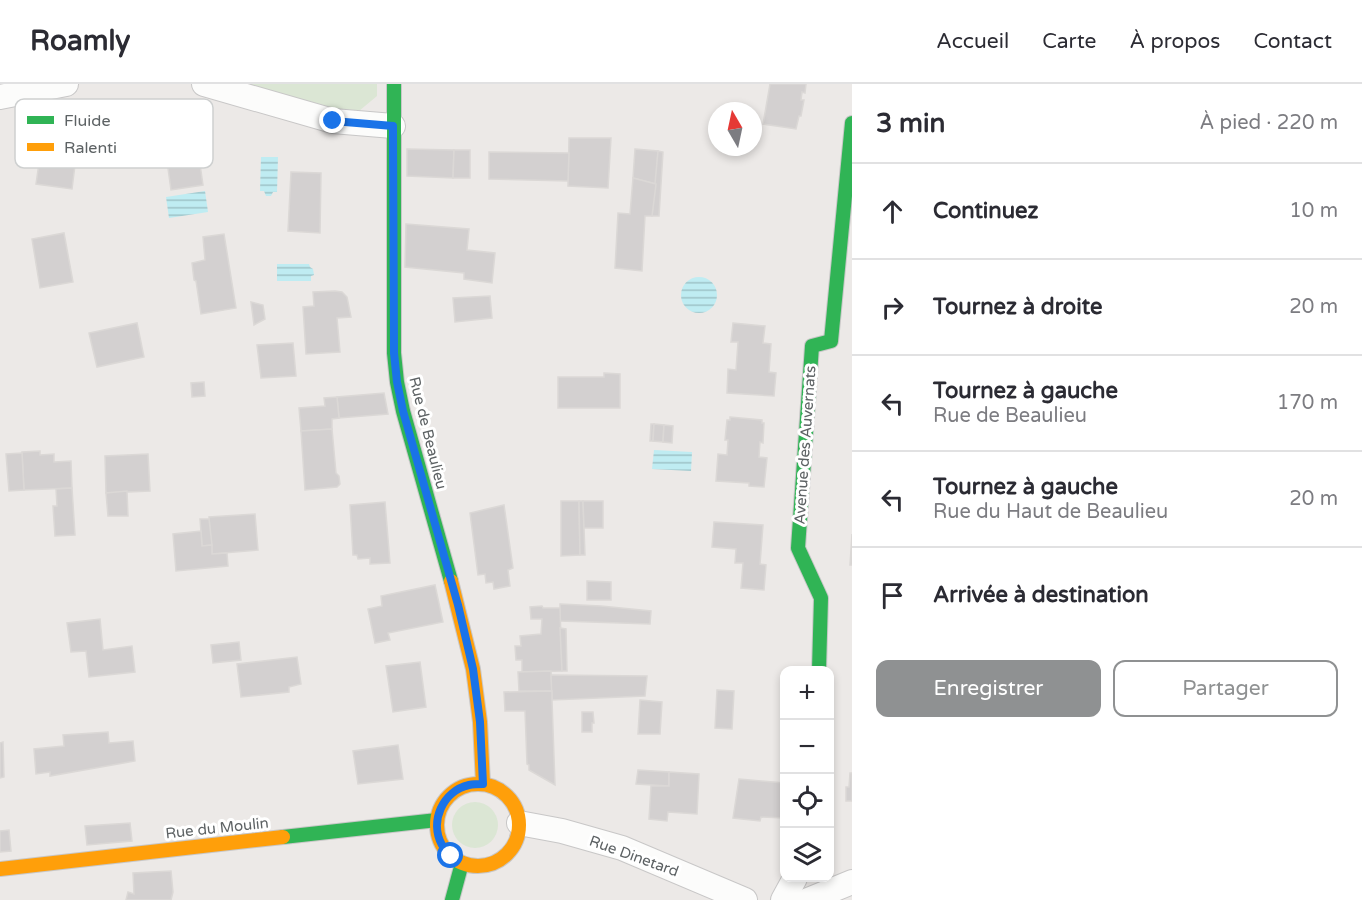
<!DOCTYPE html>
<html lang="fr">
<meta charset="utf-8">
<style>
:root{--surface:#fff;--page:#f2f2f3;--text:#2b2b33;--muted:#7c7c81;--line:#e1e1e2;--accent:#8f9192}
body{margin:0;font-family:"Varela Round",sans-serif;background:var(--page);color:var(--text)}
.controls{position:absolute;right:18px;bottom:18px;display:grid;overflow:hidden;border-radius:12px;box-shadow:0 3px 9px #0003}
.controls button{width:54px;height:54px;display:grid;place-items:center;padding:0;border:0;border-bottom:2px solid var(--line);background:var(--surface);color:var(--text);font:30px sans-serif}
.compass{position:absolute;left:708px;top:18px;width:54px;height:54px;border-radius:50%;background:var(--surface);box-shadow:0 3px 9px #0003;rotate:351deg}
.stop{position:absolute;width:18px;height:18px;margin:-14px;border:4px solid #1a73e8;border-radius:50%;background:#fff}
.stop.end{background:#1a73e8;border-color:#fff;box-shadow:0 2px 6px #0008}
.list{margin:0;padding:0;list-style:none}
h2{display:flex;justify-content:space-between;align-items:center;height:78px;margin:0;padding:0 24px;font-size:26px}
h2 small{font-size:20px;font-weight:400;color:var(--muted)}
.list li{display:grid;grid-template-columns:39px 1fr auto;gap:18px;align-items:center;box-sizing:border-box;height:96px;padding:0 24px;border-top:2px solid var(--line)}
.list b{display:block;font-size:22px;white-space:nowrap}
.list p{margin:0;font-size:20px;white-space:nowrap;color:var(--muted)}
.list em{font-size:20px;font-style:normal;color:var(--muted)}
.actions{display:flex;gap:12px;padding:18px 24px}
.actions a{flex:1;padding:14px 0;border:2px solid var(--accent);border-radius:12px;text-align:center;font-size:21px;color:var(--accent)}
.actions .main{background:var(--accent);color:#fff}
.icon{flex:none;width:33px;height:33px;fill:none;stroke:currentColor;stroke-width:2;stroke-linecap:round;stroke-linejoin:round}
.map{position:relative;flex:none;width:852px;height:816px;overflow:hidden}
header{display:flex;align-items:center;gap:36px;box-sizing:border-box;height:84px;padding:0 30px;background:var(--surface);border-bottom:2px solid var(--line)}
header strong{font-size:28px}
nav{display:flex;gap:33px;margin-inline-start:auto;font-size:21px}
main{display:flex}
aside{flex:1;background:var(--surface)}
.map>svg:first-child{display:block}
</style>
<header>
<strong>Roamly</strong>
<nav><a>Accueil</a><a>Carte</a><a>À propos</a><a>Contact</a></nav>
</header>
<main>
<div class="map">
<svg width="852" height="816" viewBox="0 0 852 816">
<defs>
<pattern id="water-rules" width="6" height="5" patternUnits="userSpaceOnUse" patternTransform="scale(1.5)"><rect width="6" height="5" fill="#bfecf2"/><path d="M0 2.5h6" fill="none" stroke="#9ec3c8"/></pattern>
</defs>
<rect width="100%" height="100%" fill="#ece9e7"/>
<g fill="#dbe6d4">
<polygon points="238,0 377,0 377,12 359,27 332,27"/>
<circle cx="475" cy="741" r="23"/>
</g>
<g fill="url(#water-rules)">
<polygon points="261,73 278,73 277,108 273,108 271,112 266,112 264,107 260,107"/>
<polygon points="205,107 208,128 169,134 166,113"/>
<polygon points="277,180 309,180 310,183 313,185 314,191 311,192 311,197 277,197"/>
<circle cx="699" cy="211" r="18"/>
<polygon points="654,366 692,368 691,387 652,385"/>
</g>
<g fill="#d3d0d0" stroke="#dbd8d6" stroke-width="1.5">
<polygon points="770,0 806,0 805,9 802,8 801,16 804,16 801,32 799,32 796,45 763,40"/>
<polygon points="194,38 203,101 171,106 167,77 171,76 166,42"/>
<polygon points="43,51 74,56 70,80 75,81 72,105 36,100"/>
<polygon points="569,54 611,54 608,104 568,102"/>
<polygon points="407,65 454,66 453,94 407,92"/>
<polygon points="635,65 658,67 656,100 633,94"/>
<polygon points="454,66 470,66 470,94 453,94"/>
<polygon points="658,67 663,68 659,132 652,132"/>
<polygon points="489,68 569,69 568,97 489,95"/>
<polygon points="291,88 321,89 320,149 288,147"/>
<polygon points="633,94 656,100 652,132 645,132 642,187 615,184 618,129 630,130"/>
<polygon points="406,140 469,145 467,166 495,169 492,199 464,195 464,189 405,183"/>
<polygon points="64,149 73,198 40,204 32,155"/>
<polygon points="224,150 236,224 201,230 196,197 194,196 192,179 205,176 203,153"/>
<polygon points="335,207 342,208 347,213 351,233 337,234 340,268 306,270 303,223 314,222 313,208"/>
<polygon points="490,212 492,234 455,238 453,214"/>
<polygon points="251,218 263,221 265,235 254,241"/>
<polygon points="137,239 144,273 97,283 89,249"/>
<polygon points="733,239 765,242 763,259 771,260 769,288 776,289 774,312 727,309 728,285 736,286 738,258 731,258"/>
<polygon points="293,259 296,292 261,294 257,261"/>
<polygon points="604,289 620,290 620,324 558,324 558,293 604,293"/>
<polygon points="204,298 205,312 192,313 191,299"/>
<polygon points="384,309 388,330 339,334 337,313"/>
<polygon points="337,313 339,334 332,335 332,345 301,347 299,324 325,322 324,314"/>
<polygon points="730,333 762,336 762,339 764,339 763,359 760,358 759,373 767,374 764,403 749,402 749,399 716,397 718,370 727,371 728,356 725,356 727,336 730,336"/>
<polygon points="651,340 654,340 653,357 650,357"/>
<polygon points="654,340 664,341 663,358 653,357"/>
<polygon points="664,341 673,342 672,359 663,358"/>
<polygon points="332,345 336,389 339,392 340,400 337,403 305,406 301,347"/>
<polygon points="40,367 40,371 54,370 54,378 71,377 72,404 24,406 22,368"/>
<polygon points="22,369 24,406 9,407 6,370"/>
<polygon points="148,370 150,407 106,409 105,372"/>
<polygon points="72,404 75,451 55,452 53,422 57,422 56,405"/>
<polygon points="127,407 128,432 108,432 106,409"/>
<polygon points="561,417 579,417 580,471 561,472"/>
<polygon points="579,417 583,417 585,471 580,471"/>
<polygon points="583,417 603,417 603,444 584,444"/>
<polygon points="385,418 390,479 370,480 370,474 358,475 357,471 353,471 350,421"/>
<polygon points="504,421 513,484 508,486 510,502 494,505 493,498 486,499 485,490 478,491 470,429"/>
<polygon points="255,430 258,466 212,470 209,433"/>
<polygon points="200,435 209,435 212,461 202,462"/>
<polygon points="714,438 763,441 760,480 766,481 764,506 741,504 743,479 735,479 736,465 712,463"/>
<polygon points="201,447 202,462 212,461 212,470 227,469 228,482 176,487 173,450"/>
<polygon points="852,450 852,481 850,481"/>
<polygon points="587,497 611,498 611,516 587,516"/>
<polygon points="435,501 443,538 388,549 390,556 375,559 368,525 382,522 381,512"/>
<polygon points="560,520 601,522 651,527 650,540 560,537"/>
<polygon points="542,522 543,524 560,524 562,587 522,588 522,576 516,576 515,562 521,562 520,552 541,550 542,535 531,535 530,523"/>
<polygon points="100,535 103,566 132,562 135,588 89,593 86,567 71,568 67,539"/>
<polygon points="560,544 566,545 567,587 562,587"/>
<polygon points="239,558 241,576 213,579 211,561"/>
<polygon points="297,573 301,600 289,603 289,608 241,613 237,580"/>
<polygon points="420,578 426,623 393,628 386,582"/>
<polygon points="551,587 552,607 519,607 518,588"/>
<polygon points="551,591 647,592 645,612 552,616"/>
<polygon points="717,606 734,607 732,645 715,644"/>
<polygon points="552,607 552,616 555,701 529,686 529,681 527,680 525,627 505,627 504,608"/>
<polygon points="640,616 662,618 660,650 638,650"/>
<polygon points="582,628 593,628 594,639 592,639 592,648 582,648"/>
<polygon points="108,648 109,659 133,657 135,677 50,692 50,688 36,690 34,665 64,662 63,651"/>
<polygon points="3,658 4,693 0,694 0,659"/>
<polygon points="398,661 403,695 358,700 353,667"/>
<polygon points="638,686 669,688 669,702 636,700"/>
<polygon points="669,688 699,690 697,730 668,728 667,737 649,735 651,702 669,702"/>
<polygon points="850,689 852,689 852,717 846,717 846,703 849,703"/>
<polygon points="739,695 784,699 784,734 761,733 760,737 733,734"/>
<polygon points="130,739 132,757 87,761 85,742"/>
<polygon points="9,746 11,767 0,768 0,747"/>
<polygon points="171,787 173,808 171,816 126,816 128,808 134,810 133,789"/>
</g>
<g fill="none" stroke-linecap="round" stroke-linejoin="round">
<defs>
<g id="street">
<polyline points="204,0 333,37 393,42"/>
<polyline points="0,13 66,0"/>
<polyline points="519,739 562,747 622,764 745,816"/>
<polyline points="783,816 795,794"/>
<polyline points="808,816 852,798"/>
</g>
<g id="fast">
<polyline points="394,0 394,269 397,298 403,327 451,497"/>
<polyline points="819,586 821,514 798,464 812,262 831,257 852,39"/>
<polyline points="283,753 437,736"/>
<polyline points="452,816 462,779"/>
</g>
<g id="slow">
<polyline points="451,497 473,585 480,638 483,700"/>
<circle cx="478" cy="741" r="41"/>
<polyline points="0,785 283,753"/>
</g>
</defs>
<use href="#street" stroke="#c8c7c7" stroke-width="26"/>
<use href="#fast" stroke="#c8c7c7" stroke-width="16"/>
<use href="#slow" stroke="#c8c7c7" stroke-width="16"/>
<use href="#street" stroke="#fcfcfb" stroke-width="24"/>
<use href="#fast" stroke="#30b455" stroke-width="14"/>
<use href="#slow" stroke="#ff9f0a" stroke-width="14"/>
</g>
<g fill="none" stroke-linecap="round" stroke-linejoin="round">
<path stroke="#1a73e8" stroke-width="8" d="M333,37l60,5 1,227 3,29 6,29 55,194 15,64 7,53 3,62c-4,0 -9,0 -14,1 -26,6 -40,36 -27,60 2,4 6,7 9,11"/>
</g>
<g text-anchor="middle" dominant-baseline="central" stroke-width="6" stroke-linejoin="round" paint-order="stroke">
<g font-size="15" fill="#5d6264" stroke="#fff">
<text transform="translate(428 349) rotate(76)">Rue de Beaulieu</text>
<text transform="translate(805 361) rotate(-86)">Avenue des Auvernats</text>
<text transform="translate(217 744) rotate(-6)">Rue du Moulin</text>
<text transform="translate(634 772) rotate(20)">Rue Dinetard</text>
</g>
</g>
<rect x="15" y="15" width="198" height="69" rx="9" fill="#fff" stroke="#ced0d0" stroke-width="1.5"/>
<rect x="27" y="32" width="27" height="8" fill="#30b455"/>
<rect x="27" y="59" width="27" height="8" fill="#ff9f0a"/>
<g font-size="16" fill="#5d6264">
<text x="64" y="42">Fluide</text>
<text x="64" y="69">Ralenti</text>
</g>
</svg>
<div class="controls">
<button>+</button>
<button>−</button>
<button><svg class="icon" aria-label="locate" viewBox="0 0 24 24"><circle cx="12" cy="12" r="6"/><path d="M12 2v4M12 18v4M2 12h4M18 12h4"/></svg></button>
<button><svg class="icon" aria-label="layers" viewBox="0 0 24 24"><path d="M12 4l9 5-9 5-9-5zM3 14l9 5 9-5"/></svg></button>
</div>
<svg class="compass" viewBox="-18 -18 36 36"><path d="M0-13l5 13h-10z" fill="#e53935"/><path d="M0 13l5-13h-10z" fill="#7c7c81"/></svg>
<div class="stop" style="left:451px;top:772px"></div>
<div class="stop end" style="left:333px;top:37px"></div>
</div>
<aside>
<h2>3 min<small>À pied · 220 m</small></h2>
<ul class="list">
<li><svg class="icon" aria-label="ahead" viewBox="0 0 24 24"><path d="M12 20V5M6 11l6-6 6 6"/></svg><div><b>Continuez</b></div><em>10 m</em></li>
<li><svg class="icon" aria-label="right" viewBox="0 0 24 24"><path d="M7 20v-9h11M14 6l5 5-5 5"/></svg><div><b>Tournez à droite</b></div><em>20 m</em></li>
<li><svg class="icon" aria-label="left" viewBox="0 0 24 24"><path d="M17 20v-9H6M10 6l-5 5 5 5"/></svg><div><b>Tournez à gauche</b><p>Rue de Beaulieu</p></div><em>170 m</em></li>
<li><svg class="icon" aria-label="left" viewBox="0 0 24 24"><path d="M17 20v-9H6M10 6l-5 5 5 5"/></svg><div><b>Tournez à gauche</b><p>Rue du Haut de Beaulieu</p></div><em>20 m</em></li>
<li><svg class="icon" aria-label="arrive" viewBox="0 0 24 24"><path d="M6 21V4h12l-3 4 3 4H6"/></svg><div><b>Arrivée à destination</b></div></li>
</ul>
<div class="actions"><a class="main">Enregistrer</a><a>Partager</a></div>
</aside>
</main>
